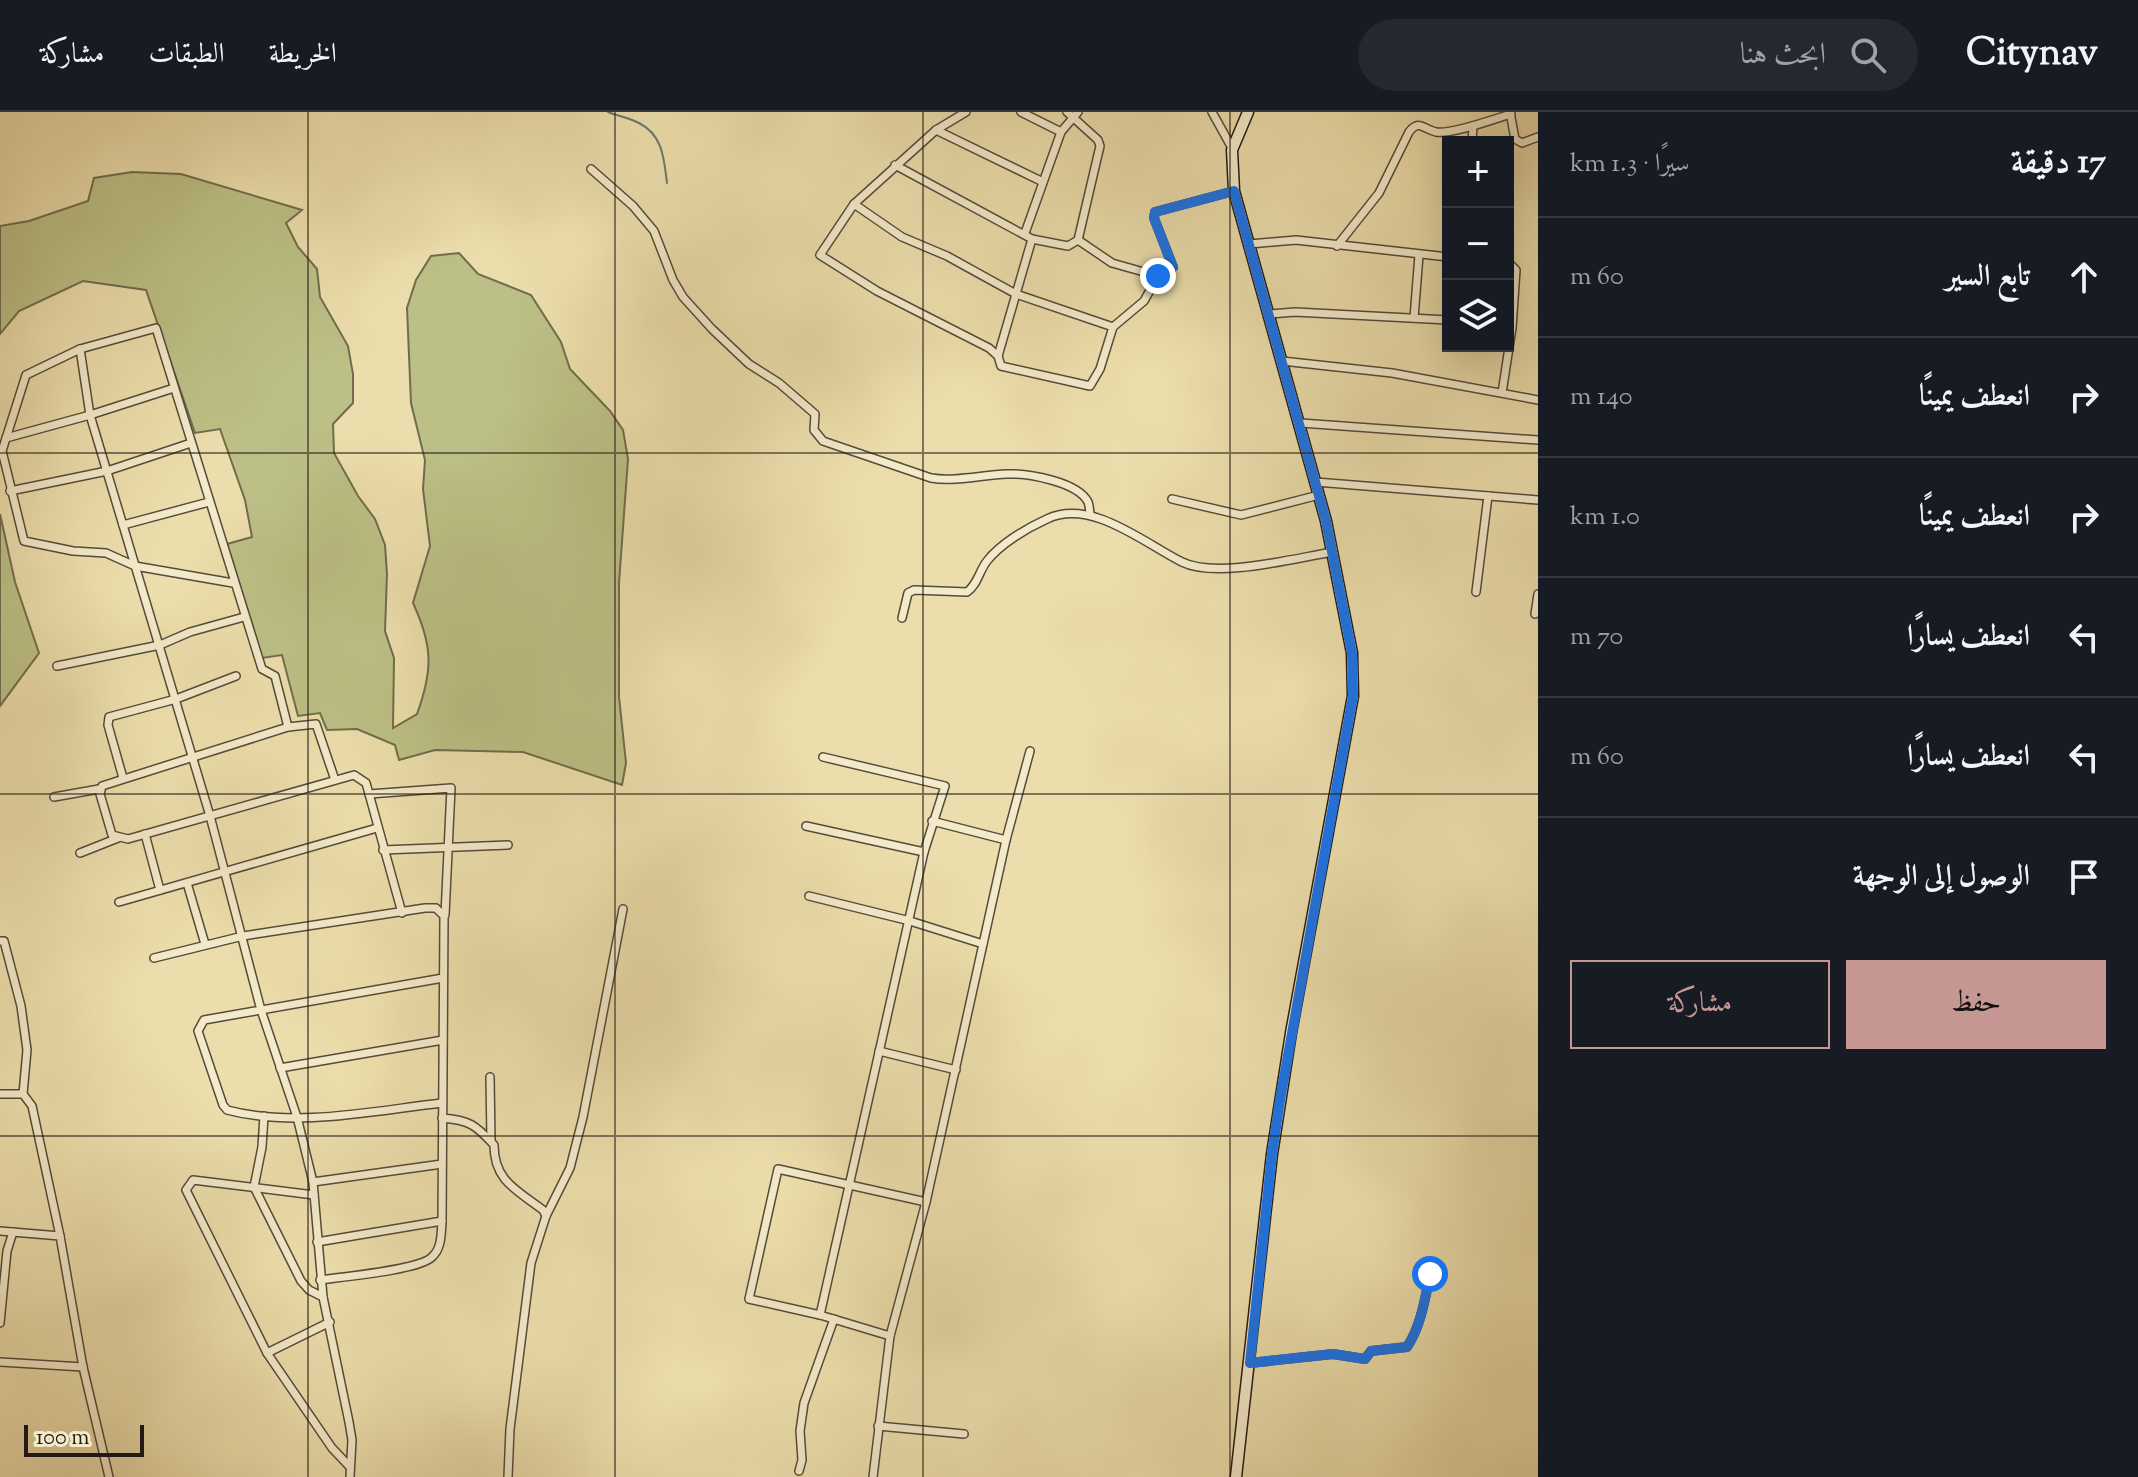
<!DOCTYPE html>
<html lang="ar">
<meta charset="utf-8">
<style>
:root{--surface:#171b24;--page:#242831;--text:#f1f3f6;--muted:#9ea1a6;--line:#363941;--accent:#c59692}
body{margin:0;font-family:"Sorts Mill Goudy",Amiri,serif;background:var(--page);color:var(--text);direction:rtl}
.controls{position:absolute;right:24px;top:24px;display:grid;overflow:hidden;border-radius:0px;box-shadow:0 8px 32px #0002}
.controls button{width:72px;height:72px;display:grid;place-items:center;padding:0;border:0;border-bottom:2px solid var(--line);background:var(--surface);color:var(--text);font:40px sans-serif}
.scale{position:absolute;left:24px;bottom:20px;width:120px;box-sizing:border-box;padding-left:8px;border:4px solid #241914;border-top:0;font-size:22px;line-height:28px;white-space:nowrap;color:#241914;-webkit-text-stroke:6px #f3eac9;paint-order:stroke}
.stop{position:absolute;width:24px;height:24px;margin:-18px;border:6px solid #1a73e8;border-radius:50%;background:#fff}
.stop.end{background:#1a73e8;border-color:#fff;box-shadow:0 2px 8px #0008}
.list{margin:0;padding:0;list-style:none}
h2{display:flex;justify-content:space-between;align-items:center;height:104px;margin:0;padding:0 32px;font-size:34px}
h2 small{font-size:26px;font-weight:400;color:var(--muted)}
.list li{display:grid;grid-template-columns:52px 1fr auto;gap:24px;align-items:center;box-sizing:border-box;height:120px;padding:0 32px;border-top:2px solid var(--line)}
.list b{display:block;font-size:30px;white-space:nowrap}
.list em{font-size:26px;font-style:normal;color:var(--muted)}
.actions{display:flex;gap:16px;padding:24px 32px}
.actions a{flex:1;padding:18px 0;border:2px solid var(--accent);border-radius:0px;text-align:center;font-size:28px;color:var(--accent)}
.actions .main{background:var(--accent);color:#111}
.icon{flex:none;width:44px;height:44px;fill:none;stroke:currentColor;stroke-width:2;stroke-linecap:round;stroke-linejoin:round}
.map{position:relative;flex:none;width:1538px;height:1365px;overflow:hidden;direction:ltr}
header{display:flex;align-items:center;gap:48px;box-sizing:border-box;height:112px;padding:0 40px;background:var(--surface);border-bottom:2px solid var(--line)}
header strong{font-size:38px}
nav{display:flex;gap:44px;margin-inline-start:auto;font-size:28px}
.search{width:560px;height:72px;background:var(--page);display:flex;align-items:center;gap:20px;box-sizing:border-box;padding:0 28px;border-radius:44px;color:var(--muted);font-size:30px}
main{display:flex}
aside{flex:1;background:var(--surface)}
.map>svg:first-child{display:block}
</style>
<header>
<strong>Citynav</strong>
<div class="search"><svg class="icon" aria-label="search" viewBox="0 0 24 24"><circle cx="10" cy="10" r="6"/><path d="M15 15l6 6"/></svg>ابحث هنا</div>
<nav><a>الخريطة</a><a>الطبقات</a><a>مشاركة</a></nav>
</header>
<main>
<aside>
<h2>17 دقيقة<small>سيرًا · 1.3 km</small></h2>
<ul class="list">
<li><svg class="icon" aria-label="ahead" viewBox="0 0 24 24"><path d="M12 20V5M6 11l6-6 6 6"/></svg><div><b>تابع السير</b></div><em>60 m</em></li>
<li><svg class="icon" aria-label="right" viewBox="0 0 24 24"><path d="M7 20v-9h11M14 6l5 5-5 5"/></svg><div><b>انعطف يمينًا</b></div><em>140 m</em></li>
<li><svg class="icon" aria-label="right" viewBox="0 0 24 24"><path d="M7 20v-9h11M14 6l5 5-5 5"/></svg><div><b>انعطف يمينًا</b></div><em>1.0 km</em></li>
<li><svg class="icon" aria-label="left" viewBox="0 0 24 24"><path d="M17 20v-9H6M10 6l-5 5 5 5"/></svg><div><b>انعطف يسارًا</b></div><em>70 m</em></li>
<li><svg class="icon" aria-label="left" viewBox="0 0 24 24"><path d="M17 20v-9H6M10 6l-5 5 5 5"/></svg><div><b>انعطف يسارًا</b></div><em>60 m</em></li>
<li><svg class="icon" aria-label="arrive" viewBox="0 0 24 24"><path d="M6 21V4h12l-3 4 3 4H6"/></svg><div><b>الوصول إلى الوجهة</b></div></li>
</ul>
<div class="actions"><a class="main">حفظ</a><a>مشاركة</a></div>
</aside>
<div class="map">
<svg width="1538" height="1365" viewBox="0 0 1538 1365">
<rect width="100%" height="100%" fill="#ecdeac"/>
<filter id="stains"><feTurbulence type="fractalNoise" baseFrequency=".0025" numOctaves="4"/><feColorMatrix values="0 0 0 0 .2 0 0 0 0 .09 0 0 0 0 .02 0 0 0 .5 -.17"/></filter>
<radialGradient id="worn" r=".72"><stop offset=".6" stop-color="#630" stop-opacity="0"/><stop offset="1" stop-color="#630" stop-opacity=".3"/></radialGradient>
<g fill="#bcc086" stroke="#706c4d" stroke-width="2">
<path d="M132,60l49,2 121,36 -16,13 12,24 19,22 3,28 28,49 5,28v29l-20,21 1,29 24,43 17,23 10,26 2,29 -2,57 9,27 -1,70 24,-14c16,-44 16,-68 -4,-111l17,-57 -7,-57 2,-29 -14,-57 -4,-95 9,-28 15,-24 28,-3 19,21 53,21 30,47 9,27 40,42 13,19 5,29 -9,124v114l7,66 -4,22 -99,-33 -88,-2 -36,10 -4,-15 -38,-16 -30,1 -7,-17 -22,3 -16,-61 -20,3 -35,-114 25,-7 -7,-37 -25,-71 -25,4 -49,-143 -63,-9 -64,30 -19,23v-108l29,-5 59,-20 6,-23z"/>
<polygon points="0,402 15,470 39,541 0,594"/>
</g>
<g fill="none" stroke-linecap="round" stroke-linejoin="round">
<path stroke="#6a7b6d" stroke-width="2" d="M608,0c10,4 21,6 31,11 24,12 25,36 28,60"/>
<defs>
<g id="street">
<polyline points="966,0 936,18 854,92 820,143 877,179 989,236 998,244 1001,254 1090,274 1100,257 1113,215 1144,189 1158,164 1165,163 1173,155 1154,106 1155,100 1234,79"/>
<polyline points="1021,0 1061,20"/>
<polyline points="1067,0 1098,28 1100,34 1078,128"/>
<polyline points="1212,0 1232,36"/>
<polyline points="1510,0 1515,27 1522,31 1538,25"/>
<polyline points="936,18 1043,70"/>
<polyline points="1472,30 1473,14"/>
<polyline points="895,53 1032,127 1068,134 1078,128 1112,151 1158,164"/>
<path d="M591,57l42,37 21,25 19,49 10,17 29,32 37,35 30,19 36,31 -1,16 9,11 108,37c24,4 51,-3 76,-4 21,-1 71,8 81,28 1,2 2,11 2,13"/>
<polyline points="854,92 902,125 947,144 1016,182 1113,215"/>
<polyline points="1025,121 1061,20 1078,0"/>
<polyline points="1250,132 1296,128 1448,145"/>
<path d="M1337,134l42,-53 30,-61c10,-13 14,-3 27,0 15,3 58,-13 75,-18"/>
<polyline points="1270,202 1295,200 1448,208"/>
<polyline points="1414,206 1419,143"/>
<polyline points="80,237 90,303 210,704 261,898 297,1005 313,1070 323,1185 349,1310 352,1328 350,1365"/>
<polyline points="998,244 1032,127"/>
<polyline points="1282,249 1392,261 1538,288"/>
<polyline points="1502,281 1512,216 1516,158 1508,150"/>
<polyline points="1301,311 1538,328"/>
<polyline points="6,326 90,303 174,276"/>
<polyline points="1316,370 1538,388"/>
<polyline points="10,379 107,359 191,331"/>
<polyline points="1172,387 1241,403 1319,383"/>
<polyline points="123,413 209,390"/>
<polyline points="233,471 135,454 106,441 73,439 24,429 2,339 26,263 80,237 156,216 262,557 275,564 288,615 316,612 335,668"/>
<polyline points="1476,480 1488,384"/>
<polyline points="1535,502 1538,482"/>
<path d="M902,506l6,-25 6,-3 53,2c11,-8 12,-21 20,-31 13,-17 40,-33 60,-42 44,-21 97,24 135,43 34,17 113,-4 151,-10"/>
<polyline points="57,554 160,533 190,520 244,505"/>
<polyline points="288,615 102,674 100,682 112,723 128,727 354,663 366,671 402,801"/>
<polyline points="123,666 108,613 109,605 176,587 236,564"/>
<polyline points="369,682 451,676 445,803"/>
<polyline points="54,685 99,677"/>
<polyline points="932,709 1006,728"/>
<polyline points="806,714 924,740"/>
<polyline points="145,722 160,778"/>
<polyline points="383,738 508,733"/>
<polyline points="80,741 118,726"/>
<polyline points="187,771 205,832"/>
<polyline points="809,784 910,809 983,832"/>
<polyline points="119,790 377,716"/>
<polyline points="0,829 4,829 21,894 27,938 23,982 0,982"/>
<path d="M154,846l89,-22 182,-28h11l8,8 -2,305c-1,13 0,27 -10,36 -12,13 -91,20 -112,23"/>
<polyline points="879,939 956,958"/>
<polyline points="280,956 443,928"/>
<polyline points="490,965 491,1029"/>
<polyline points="23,982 32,994 60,1124"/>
<path d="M442,991c-70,8 -146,25 -215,7l-4,-5 -25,-74 6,-11 239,-42"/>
<polyline points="264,1004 262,1035 254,1075 301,1169 309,1178 323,1185"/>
<path d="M442,1006c27,2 34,7 52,27 0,36 23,45 49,65l3,6"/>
<polyline points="313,1070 442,1052"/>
<polyline points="314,1083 193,1068 186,1078 267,1241 332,1336 350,1355"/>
<polyline points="0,1119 60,1124 83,1255 109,1365"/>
<polyline points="317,1130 442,1109"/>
<polyline points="820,1203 924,740 945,674 823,645"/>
<polyline points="0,1211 7,1139 13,1120"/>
<polyline points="890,1224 820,1203 749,1187 778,1057 926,1090"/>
<polyline points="267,1241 330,1210"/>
<polyline points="0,1250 83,1255"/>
<path d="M1250,1251l83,-9 32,5 6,-8 36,-4c14,-21 18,-48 23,-73"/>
<polyline points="878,1314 964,1322"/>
<polyline points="799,1359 802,1348 800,1319 804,1291 834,1207"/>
<polyline points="508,1365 510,1317 531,1151 546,1104 570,1056 583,1005 623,797"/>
<polyline points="873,1365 890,1224 926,1090 1006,728 1030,639"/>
</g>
<polyline id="secondary" points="1236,1365 1272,1042 1291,921 1353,584 1352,541 1326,409 1234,79 1232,38 1248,0"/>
</defs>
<use href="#street" stroke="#564a3a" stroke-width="10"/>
<use href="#secondary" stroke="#241914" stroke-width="13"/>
<use href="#street" stroke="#f3eac9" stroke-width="7"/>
<use href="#secondary" stroke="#f3eac9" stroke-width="10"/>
</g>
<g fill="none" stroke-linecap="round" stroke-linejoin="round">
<path stroke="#1a73e8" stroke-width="10" d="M1158,164l7,-1 8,-8 -19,-49 1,-6 79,-21 92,330 26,132 1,43 -73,404 -8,54 -22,209 83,-9 32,5 6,-8 36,-4c14,-21 18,-48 23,-73"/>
</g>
<path fill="none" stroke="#241914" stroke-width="2" stroke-opacity="0.55" d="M308,0v1365M615,0v1365M923,0v1365M1230,0v1365M0,341h1538M0,682h1538M0,1024h1538"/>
<rect width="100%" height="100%" filter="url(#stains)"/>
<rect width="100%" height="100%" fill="url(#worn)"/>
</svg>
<div class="controls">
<button>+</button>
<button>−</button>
<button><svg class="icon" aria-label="layers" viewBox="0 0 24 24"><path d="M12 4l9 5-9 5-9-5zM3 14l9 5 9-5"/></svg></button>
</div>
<div class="scale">100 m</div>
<div class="stop" style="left:1430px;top:1162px"></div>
<div class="stop end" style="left:1158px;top:164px"></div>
</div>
</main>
